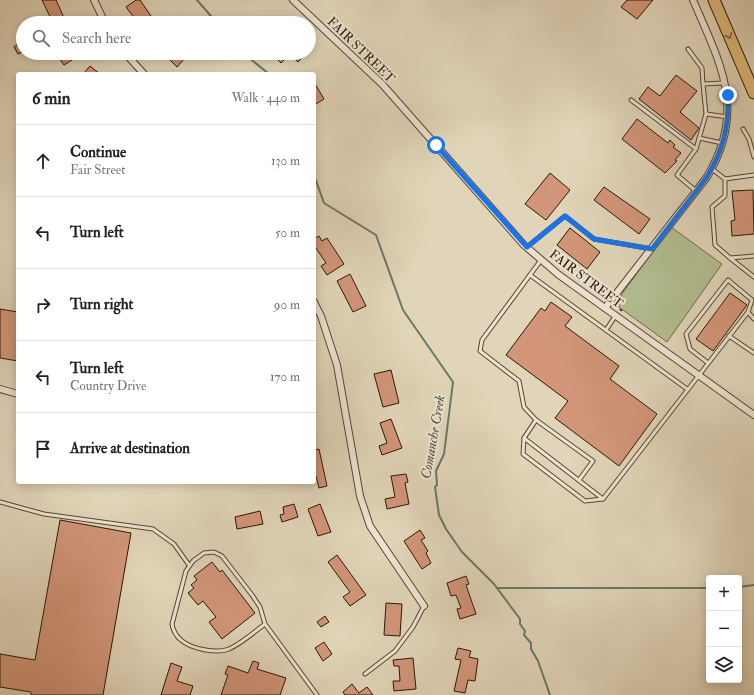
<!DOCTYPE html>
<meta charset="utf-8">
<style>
:root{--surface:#fff;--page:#f2f2f2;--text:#222;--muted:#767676;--line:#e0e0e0}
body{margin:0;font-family:"IM FELL Double Pica",serif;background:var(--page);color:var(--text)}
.controls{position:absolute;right:12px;bottom:12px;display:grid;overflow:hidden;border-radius:4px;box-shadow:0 2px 10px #0003}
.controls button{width:36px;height:36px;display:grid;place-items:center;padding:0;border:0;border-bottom:1px solid var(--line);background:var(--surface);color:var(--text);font:20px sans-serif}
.stop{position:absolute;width:12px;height:12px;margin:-9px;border:3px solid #1a73e8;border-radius:50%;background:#fff}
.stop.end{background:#1a73e8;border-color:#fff;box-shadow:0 1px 4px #0008}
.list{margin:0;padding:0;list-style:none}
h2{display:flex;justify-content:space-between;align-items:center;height:52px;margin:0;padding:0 16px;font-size:17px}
h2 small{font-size:13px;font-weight:400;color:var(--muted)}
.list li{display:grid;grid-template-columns:26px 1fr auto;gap:12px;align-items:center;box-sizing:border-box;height:72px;padding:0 16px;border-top:1px solid var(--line)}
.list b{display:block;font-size:15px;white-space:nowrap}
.list p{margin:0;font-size:13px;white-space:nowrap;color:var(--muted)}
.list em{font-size:13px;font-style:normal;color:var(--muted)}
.icon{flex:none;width:22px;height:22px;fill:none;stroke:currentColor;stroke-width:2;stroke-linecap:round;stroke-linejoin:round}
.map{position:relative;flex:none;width:754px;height:695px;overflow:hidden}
.search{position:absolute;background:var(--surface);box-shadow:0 2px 10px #0003;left:16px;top:16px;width:300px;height:44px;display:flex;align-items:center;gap:10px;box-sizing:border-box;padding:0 14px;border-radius:22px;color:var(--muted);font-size:15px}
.panel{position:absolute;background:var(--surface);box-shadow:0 2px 10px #0003;left:16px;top:72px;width:300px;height:412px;border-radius:4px}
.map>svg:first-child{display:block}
</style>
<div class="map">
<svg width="754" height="695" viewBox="0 0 754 695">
<rect width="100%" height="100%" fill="#e1d5b9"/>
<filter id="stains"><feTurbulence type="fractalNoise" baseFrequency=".005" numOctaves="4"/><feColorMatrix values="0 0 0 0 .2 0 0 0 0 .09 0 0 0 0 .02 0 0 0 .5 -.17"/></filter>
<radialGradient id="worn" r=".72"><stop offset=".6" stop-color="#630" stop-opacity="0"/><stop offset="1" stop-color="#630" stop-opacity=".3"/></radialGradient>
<polygon fill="#b2bd90" stroke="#6e6a48" points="671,227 722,264 667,342 619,307 619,299 624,291"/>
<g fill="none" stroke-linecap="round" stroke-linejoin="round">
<g stroke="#6a7867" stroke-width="2">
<polyline points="197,0 217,23"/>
<polyline points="243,53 269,74"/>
<polyline points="314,175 324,203 376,235 403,310 453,382 444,454 436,471 437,485 435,487 439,515 446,529 462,552 494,584 520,619 520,624 525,631 524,635 531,643 531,649 538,661 550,695"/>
<polyline points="739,587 754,585"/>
<polyline points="497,588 709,588"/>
</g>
</g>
<g fill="#d3967a" stroke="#2a1701">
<polygon points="42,0 56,0 65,20 59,23 53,23"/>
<polygon points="136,0 140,0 151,16 147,19 150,23 138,23 126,7"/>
<polygon points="627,0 653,0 637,19 621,7"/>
<polygon points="20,43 23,52 18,54 14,47"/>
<polygon points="67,53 83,53 64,65 59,58"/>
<polygon points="163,53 180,53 185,58 177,67"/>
<polygon points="271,53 306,53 298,62 290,54 281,63"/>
<polygon points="90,66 100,74 83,74"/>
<polygon points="676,75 697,91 680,112 699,128 691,140 639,99 648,87 660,96"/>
<polygon points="314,82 324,99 314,105"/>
<polygon points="637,119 668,143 670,140 675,145 673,147 681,153 675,160 677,161 665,173 622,139"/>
<polygon points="550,173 570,190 546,220 525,204"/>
<polygon points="604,187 650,219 639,234 594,200"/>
<polygon points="753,190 754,234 732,236 731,221 735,220 732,191"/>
<polygon points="570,228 600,252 587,269 557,245"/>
<polygon points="319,236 322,241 327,238 344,264 327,275 321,266 326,263 314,245 314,239"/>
<polygon points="350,274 366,306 353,312 337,281"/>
<polygon points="730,293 747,305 713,351 696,339"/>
<polygon points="551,302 572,317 565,326 619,366 610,379 657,414 619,466 555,418 568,401 506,355 541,308 545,311"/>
<polygon points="0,309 18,312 18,361 0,358"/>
<polygon points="391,370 399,403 383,407 374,374"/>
<polygon points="391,419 402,448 382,455 379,446 387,443 380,423"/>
<polygon points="319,449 327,486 319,488 316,476 314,476 314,450"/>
<polygon points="406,474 408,482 405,483 409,504 387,509 385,499 395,497 391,476"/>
<polygon points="294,504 298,517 282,522 280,515 284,514 283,507"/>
<polygon points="320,504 331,532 318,536 308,509"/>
<polygon points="260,511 263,524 237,529 235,517"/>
<polygon points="60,520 131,533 103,695 31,695 31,692 0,687 0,654 35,660"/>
<polygon points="420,530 425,538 421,540 428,551 426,553 431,563 422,569 404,541"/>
<polygon points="337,555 366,595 350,606 343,597 350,592 328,562"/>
<polygon points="212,562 220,572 222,570 255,613 222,639 209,622 216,617 203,601 198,605 188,593 194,588 191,585 197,580 194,576"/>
<polygon points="466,576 469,584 466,585 476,614 460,619 457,609 461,608 456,595 451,596 447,583"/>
<polygon points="386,603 402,604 400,636 384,635"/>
<polygon points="325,616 329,622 321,627 317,622"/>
<polygon points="324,642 332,654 323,661 315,648"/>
<polygon points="458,648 471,651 469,657 478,659 475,681 468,680 465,693 454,691 461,660 455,659"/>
<polygon points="413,658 416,689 394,691 393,681 400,681 399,666 394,666 393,660"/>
<polygon points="253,661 259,663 257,669 286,678 280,695 221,695 228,675 225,674 228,666 248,673"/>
<polygon points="171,663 182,667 177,681 193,686 190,695 161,695"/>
<polygon points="352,684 359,693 367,687 373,695 345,695 343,692"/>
</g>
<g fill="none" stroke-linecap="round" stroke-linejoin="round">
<defs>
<g id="service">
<polyline points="688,49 702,68 703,84 706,114 696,149"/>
<polyline points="703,84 723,83"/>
<polyline points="631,100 696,149 677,175 696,191"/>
<polyline points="706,114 728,117"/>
<polyline points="743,129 749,139 754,157"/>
<polyline points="699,138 722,143"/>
<polyline points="712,169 725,179 754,175"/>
<polyline points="725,179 725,196 712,207 715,245 730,258 754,256"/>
<polyline points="527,247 565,216 594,239 652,249"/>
<polyline points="730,258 754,277"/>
<polyline points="541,260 482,340 480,351 519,381 524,407 536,420 524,438 603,499 748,312 754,319"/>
<polyline points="530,275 687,389"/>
<polyline points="606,330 616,315"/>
<polyline points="729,336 754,353"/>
<polyline points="708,363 690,349 686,334 728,280 752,300 748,312"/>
<polyline points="536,420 593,461 579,480"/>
<polyline points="524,438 523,454 585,501 603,499"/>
<polyline points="0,502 44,514 153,529 174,544 189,565"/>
<path d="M265,624c-12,9 -23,19 -36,25 -12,5 -38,0 -48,-9 -5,-4 -8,-10 -9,-16l14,-53 7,-10 11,-8 10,-1 8,4 30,39 8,12 5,17 52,71"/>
<polyline points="365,674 395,651 413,627 424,606"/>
</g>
<g id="minor">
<polyline points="94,0 105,23"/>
<polyline points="293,0 382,84 524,245 559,275 754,415"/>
<polyline points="125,53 144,74"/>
<polyline points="314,302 321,316 337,365 360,496 370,526 424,606"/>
<path d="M605,308l102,-131c40,-67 14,-112 -14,-177"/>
<polyline points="0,389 18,394"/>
</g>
<polyline id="motorway" points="714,0 754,93"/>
</defs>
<use href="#service" stroke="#58462f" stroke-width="5"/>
<use href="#minor" stroke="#58462f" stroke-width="8"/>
<use href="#motorway" stroke="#2a1701" stroke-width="13"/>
<polyline stroke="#2a1701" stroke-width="1.5" stroke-dasharray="3 2" stroke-linecap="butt" points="616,306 622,311"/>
<use href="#service" stroke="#ece4d2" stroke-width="3"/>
<use href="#minor" stroke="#ece4d2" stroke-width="6"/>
<use href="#motorway" stroke="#e0ba7c" stroke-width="11"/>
</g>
<defs><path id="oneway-chevron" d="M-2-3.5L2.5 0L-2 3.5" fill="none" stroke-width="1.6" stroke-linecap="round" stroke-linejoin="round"/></defs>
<use stroke="#85683e" href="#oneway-chevron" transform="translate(729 36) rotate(67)"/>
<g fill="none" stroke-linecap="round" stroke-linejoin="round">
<path stroke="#1a73e8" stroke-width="5" d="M436,145l91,102 38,-31 29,23 58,10 55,-72c16,-27 22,-50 21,-82"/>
</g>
<g text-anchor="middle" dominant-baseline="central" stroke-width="4" stroke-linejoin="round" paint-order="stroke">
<g font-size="13" fill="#2a1701" stroke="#ece4d2">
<text transform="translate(361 50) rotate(44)">FAIR STREET</text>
<text transform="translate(586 279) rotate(37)">FAIR STREET</text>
</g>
<g font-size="14" font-style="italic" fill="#4f503c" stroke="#ece4d2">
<text transform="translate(433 437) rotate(-80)">Comanche Creek</text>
</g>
</g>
<rect width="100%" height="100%" filter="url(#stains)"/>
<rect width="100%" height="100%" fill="url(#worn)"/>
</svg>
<div class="controls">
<button>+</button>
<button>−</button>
<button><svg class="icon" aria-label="layers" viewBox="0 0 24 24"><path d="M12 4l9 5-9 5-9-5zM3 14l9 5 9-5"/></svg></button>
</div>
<div class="stop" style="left:436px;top:145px"></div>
<div class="stop end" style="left:728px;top:95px"></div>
<div class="search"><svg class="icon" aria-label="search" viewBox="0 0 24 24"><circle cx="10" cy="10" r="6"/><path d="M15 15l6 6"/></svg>Search here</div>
<section class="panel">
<h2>6 min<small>Walk · 440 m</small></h2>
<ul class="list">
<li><svg class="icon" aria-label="ahead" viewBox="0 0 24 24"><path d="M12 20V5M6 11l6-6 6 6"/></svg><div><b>Continue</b><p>Fair Street</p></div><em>130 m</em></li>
<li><svg class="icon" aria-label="left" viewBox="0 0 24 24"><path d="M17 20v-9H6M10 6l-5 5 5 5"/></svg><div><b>Turn left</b></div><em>50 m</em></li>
<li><svg class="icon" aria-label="right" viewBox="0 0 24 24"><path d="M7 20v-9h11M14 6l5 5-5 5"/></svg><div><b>Turn right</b></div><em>90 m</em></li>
<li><svg class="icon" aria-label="left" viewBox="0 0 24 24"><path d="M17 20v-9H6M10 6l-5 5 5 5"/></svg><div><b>Turn left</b><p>Country Drive</p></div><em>170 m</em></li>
<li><svg class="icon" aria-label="arrive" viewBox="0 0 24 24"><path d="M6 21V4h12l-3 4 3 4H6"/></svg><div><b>Arrive at destination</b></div></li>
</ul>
</section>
</div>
